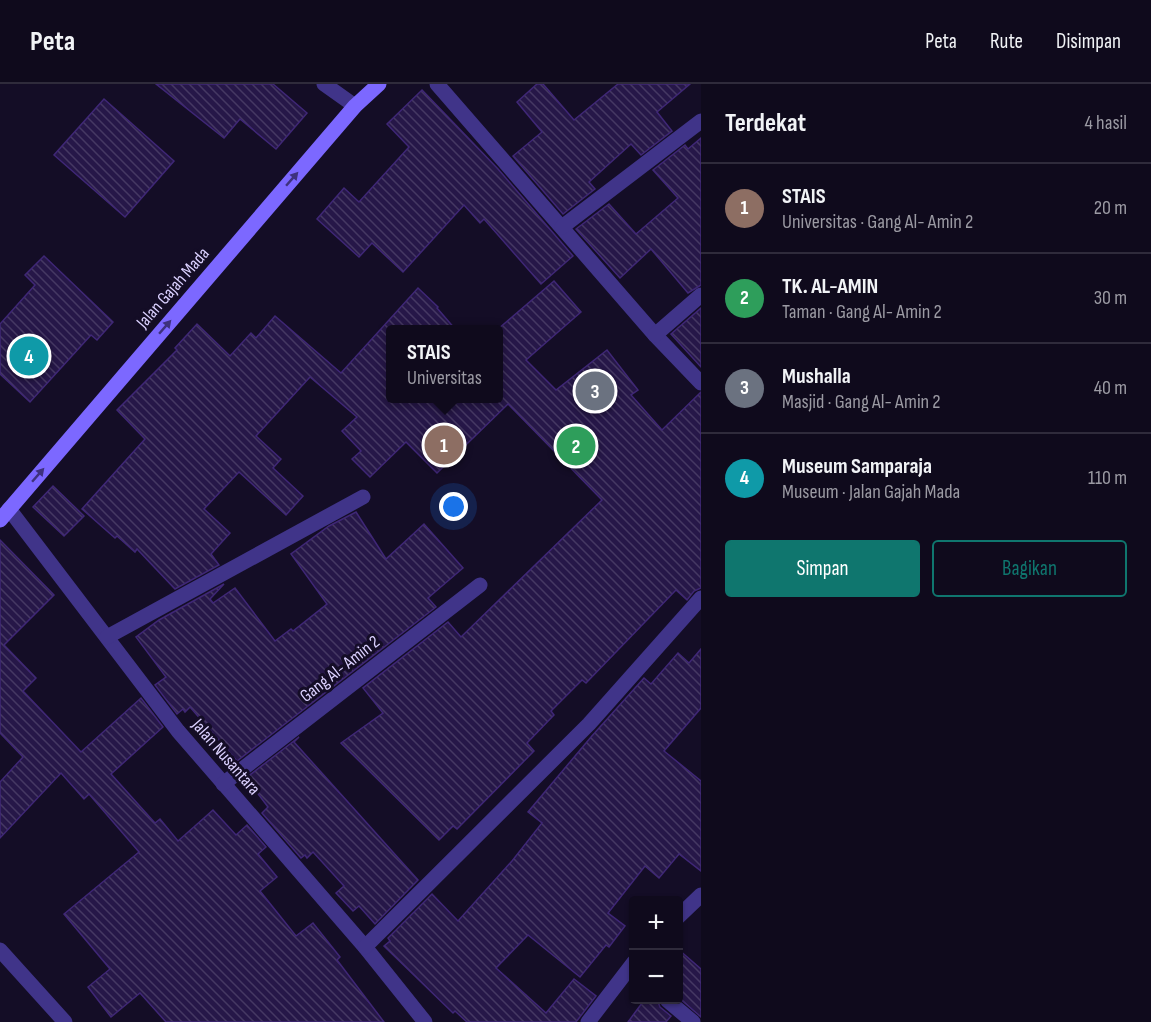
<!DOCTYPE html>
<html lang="id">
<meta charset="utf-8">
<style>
:root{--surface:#0f0a1c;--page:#1d1829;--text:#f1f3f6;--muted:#9b9aa3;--line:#2f2b3b;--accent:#0f766e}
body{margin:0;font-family:"Sofia Sans Condensed",sans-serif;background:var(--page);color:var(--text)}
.controls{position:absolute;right:18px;bottom:18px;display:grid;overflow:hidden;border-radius:6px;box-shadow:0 2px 4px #0004}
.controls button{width:54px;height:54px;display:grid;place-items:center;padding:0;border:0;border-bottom:2px solid var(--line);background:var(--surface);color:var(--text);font:30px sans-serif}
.you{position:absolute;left:454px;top:423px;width:21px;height:21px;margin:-15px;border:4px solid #fff;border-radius:50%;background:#1a73e8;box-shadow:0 0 0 9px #1a73e833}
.badge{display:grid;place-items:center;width:39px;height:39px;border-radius:50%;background:var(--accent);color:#fff;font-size:20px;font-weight:700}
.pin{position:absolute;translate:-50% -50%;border:3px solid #fff;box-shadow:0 2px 6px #0006}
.popup{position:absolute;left:386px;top:241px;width:117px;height:78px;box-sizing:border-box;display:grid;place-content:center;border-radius:6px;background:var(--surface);filter:drop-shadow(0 2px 4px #0005);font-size:20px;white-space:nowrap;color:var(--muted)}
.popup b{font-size:22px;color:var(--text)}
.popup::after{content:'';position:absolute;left:50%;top:100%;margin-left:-12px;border:12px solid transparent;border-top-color:var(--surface)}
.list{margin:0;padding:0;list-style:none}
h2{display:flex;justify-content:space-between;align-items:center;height:78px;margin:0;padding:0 24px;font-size:26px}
h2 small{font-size:20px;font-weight:400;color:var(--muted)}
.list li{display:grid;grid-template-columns:39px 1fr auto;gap:18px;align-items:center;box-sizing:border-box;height:90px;padding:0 24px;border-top:2px solid var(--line)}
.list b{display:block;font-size:22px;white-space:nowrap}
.list p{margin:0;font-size:20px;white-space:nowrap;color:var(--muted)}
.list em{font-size:20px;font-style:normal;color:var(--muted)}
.actions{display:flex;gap:12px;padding:18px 24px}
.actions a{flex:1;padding:14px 0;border:2px solid var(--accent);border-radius:6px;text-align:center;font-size:21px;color:var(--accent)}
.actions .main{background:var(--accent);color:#fff}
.map{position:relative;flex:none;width:701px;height:938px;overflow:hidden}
header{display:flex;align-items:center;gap:36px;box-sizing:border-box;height:84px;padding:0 30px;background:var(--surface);border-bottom:2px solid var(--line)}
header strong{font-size:28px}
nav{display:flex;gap:33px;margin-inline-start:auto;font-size:21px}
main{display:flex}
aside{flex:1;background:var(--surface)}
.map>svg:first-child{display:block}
</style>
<header>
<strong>Peta</strong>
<nav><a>Peta</a><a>Rute</a><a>Disimpan</a></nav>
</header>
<main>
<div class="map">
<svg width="701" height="938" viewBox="0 0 701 938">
<defs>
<pattern id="building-back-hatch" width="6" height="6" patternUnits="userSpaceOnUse" patternTransform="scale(1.5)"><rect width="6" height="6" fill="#261748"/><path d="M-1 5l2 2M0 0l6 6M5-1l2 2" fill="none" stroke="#453863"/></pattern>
</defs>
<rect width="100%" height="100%" fill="#140d26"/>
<g fill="url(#building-back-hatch)" stroke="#3f2776" stroke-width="1.5">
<polygon points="156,0 273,0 307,29 276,65 240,35 224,54"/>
<polygon points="537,0 543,0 574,36 618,0 690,0 657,28 672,47 641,71 631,60 589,98 595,105 563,130 513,72 542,48 517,18"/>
<polygon points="422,6 498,85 573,172 541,200 484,135 480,139 464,121 403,188 372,159 359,173 317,135 344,104 359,118 409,63 387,40"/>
<polygon points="104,15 174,77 125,133 54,71"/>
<polygon points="701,54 701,201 688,209 651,165 620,194 576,145 609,120 636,150 678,114 653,86 685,61 688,65"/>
<polygon points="44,172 113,238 97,256 91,251 30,318 0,290 0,240 35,201 25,191"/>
<polygon points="554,197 581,228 526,276 556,306 607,266 638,306 631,311 662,346 701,308 701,504 694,507 687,516 676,506 586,599 582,596 551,627 554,631 527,659 534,667 457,745 453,742 439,756 341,659 383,629 363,604 448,538 461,553 602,416 508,320 437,389 406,358 370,393 352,375 361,367 342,347 357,333 310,293 256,352 281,375 273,384 303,412 286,431 239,388 204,425 230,449 211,470 219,481 175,505 137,465 135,468 117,452 115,454 82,425 145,355 117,326 177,266 175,264 197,240 230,272 251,249 256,254 275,232 341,289 418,204 438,223 437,224 456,246 390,246 390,315 498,315 498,245"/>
<polygon points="701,224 701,283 671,250"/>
<polygon points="53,402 84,432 64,452 33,423"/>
<polygon points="356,428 386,475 424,440 463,484 428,514 436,523 237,677 190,623 185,628 183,625 177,630 155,601 166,593 136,553 159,536 224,500 210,515 213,519 235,504 275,557 291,545 293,547 327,520 291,470 329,442"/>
<polygon points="0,456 54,511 4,561 36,594 23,607 81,668 141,614 163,643 111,690 155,739 160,735 178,757 213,726 236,751 247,741 266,763 258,770 277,793 260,807 296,852 313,839 340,873 337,876 384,938 166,938 140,909 111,933 88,903 110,885 64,830 139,768 89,710 84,715 61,689 0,754 0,698 23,673 0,649"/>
<polygon points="701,565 701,624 664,667 701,697 701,787 679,770 659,794 645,782 608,829 625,842 609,863 606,861 580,893 528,851 496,884 546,929 574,895 596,912 576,938 467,938 455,927 453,929 384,862 390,857 388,854 432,810 458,837 512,777 542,739 528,728 591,653 644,594 651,600 678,569 689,579"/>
<polygon points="299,653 294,658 418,796 375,840 359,822 353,827 336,809 344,802 313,768 307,774 305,771 301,774 262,729 268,723 246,694"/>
<polygon points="678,865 701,885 701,933 678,913"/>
<polygon points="645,915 657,915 660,923 671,932 666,938 628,938"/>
</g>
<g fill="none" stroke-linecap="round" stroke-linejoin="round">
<g stroke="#403489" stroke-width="15">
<polyline points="324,0 355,22"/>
<polyline points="437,0 655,251 701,299"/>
<polyline points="562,143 701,37"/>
<polyline points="655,251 701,211"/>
<polyline points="9,425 178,647 365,863 425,938"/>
<polyline points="107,553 363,413"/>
<polyline points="223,700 480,501"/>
<polyline points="678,833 701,811"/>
<polyline points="365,863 589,640 701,514"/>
<polyline points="0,866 65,938"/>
<polyline points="667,916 693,938"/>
<polyline points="588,938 634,878"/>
</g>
<polyline stroke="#7c68ff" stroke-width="15" points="0,436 355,22 379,0"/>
</g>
<defs><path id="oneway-solid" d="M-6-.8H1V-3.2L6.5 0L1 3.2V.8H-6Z" transform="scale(1.5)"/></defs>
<g fill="#3e317d">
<use href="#oneway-solid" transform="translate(292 95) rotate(-49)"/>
<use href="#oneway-solid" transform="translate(165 243) rotate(-49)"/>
<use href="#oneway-solid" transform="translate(38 391) rotate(-49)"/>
</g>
<g text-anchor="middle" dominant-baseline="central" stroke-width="6" stroke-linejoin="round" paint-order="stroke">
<g font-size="18" fill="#dbd1ff" stroke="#140d26">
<text transform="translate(173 204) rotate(-49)">Jalan Gajah Mada</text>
<text transform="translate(340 585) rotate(-38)">Gang Al- Amin 2</text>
<text transform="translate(226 673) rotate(49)">Jalan Nusantara</text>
</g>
</g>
</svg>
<div class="controls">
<button>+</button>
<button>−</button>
</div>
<div class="you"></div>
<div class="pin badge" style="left:444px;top:361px;background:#8d6e63">1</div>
<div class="popup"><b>STAIS</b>Universitas</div>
<div class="pin badge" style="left:576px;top:362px;background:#2e9e5b">2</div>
<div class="pin badge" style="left:595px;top:307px;background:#6b7280">3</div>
<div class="pin badge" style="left:29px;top:272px;background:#0f9aa8">4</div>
</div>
<aside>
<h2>Terdekat<small>4 hasil</small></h2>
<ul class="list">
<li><span class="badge" style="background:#8d6e63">1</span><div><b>STAIS</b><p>Universitas · Gang Al- Amin 2</p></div><em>20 m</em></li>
<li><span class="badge" style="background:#2e9e5b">2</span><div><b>TK. AL-AMIN</b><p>Taman · Gang Al- Amin 2</p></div><em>30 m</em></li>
<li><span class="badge" style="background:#6b7280">3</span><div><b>Mushalla</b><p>Masjid · Gang Al- Amin 2</p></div><em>40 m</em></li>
<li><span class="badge" style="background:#0f9aa8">4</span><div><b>Museum Samparaja</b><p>Museum · Jalan Gajah Mada</p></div><em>110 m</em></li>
</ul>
<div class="actions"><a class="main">Simpan</a><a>Bagikan</a></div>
</aside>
</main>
